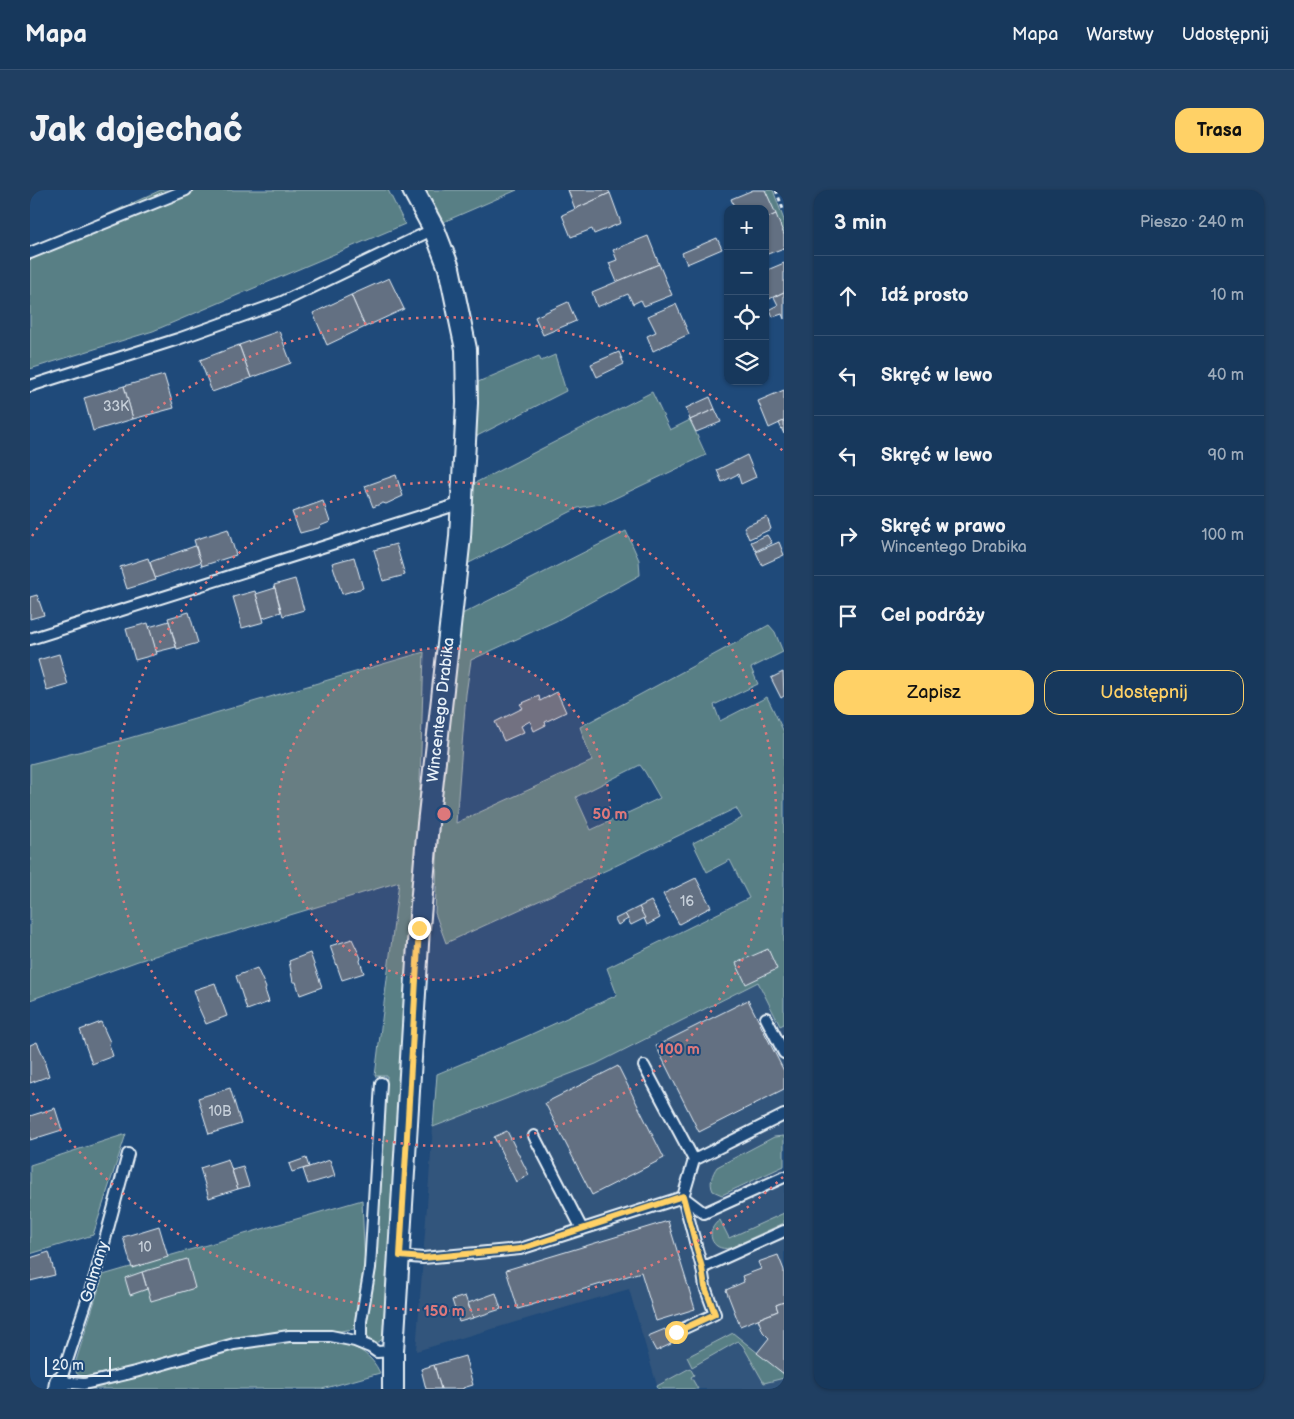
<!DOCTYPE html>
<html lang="pl">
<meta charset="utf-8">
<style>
:root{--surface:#17385c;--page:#203f62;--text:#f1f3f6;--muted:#9eacbb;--line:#365272;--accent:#ffd166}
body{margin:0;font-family:"Balsamiq Sans",sans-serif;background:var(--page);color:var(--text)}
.controls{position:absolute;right:15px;top:15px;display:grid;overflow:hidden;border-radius:10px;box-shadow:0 1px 4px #0004}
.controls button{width:45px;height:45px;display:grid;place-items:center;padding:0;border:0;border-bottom:1px solid var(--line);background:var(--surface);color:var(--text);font:25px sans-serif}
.scale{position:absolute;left:15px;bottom:12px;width:66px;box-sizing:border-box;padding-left:5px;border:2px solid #e8f1f8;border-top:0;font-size:14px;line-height:18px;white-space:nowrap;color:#e8f1f8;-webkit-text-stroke:4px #1f4a7a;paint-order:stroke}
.stop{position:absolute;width:15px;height:15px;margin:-11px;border:4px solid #ffd166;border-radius:50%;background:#fff}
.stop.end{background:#ffd166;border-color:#fff;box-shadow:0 1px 5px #0008}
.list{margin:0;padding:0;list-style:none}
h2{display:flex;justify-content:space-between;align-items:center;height:65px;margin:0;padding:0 20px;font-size:21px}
h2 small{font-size:16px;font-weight:400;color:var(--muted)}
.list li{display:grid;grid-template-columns:32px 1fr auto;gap:15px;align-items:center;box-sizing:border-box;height:80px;padding:0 20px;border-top:1px solid var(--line)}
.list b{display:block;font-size:19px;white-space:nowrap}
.list p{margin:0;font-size:16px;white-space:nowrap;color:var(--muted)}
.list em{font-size:16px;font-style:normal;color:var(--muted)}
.actions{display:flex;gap:10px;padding:15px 20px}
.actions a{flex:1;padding:11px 0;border:1px solid var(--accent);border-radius:15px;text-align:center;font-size:18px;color:var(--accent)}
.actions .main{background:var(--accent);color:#111}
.icon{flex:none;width:28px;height:28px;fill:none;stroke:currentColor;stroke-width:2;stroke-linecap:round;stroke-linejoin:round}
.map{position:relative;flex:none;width:754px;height:1199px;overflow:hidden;border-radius:15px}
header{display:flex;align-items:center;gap:30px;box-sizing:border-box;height:70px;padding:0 25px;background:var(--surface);border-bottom:1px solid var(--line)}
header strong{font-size:24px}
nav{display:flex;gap:28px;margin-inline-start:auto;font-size:18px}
.intro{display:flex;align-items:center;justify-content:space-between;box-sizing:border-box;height:120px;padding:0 30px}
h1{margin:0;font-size:35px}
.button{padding:12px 22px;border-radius:15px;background:var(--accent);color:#111;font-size:18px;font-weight:700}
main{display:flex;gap:30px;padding:0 30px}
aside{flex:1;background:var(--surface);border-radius:15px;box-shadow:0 1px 4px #0004}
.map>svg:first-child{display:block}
</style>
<header>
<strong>Mapa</strong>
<nav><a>Mapa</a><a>Warstwy</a><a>Udostępnij</a></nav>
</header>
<div class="intro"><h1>Jak dojechać</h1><a class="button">Trasa</a></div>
<main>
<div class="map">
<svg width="754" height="1199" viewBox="0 0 754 1199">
<rect width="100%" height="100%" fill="#1f4a7a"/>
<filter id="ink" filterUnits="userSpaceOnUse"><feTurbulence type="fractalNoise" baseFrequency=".02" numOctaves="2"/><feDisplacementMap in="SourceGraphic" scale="10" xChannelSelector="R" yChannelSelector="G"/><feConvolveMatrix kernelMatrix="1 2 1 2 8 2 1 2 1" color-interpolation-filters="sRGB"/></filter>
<g filter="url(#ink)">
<polygon fill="#33557c" points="728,792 749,836 754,834 754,1199 628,1199 599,1099 386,1161 403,937 566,874"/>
<g fill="#597f85" stroke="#a0b8be" fill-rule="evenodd">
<polygon points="131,0 358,0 375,34 123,141 0,179 0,60"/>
<polygon points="393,0 487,0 411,33"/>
<polygon points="735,0 743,0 754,30 754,45"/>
<polygon points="525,165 536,201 445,247 448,192 509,166 511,171"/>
<polygon points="622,202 640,240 660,230 676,265 575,313 548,318 433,376 441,327 443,294"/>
<path d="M596,341l13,29 1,15 -84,46 -85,39 -5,34 -10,129 136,-62 -12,-34 189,-102 6,7 8,20 -32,16 7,16 -44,21 6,16 47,-24 17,35v292l-4,2 -22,-44 -162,82 -163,63 4,-53 86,-36 94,-43 -10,-27 142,-70 -19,-38 -23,12 -14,-29 49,-25 -6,-10 -127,61 -163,74 -11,-30 4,-101 23,-198zM610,575l5,7 15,26 -69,32 -15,-33z"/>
<polygon points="394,462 389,628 378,757 378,812 354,1148 347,1153 341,1152 337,1145 336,1131 344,1079 357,886 345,886 369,692 108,771 0,810 0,574 72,556"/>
<polygon points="96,944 63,1045 0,1064 0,975"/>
<path d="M754,946v30l-62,29 -9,-4c-4,-8 -1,-17 4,-24l57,-30z"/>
<polygon points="332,1010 335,1078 324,1139 310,1141 262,1140 203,1149 103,1177 54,1187 47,1184 44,1177 73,1085"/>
<path d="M754,1023v10l-54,25c-19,4 -26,-18 -10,-28l9,18z"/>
<polygon points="703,1143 754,1184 754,1188 734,1193 713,1156 708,1151 662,1177 657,1167"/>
<path d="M260,1151c34,0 74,-4 90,32l-58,16h-254l16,-1 150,-40z"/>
<polygon points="660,1178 664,1185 661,1187 668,1199 628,1199 627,1196"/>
</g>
<g fill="#636f82" stroke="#e8f1f8">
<polygon points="538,0 578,0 580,3 545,19"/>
<polygon points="723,0 735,0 746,24 735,29 735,19 705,19 701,9"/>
<polygon points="580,3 591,33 564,44 562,39 541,47 532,25"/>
<polygon points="746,24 754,45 754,58 735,65 735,29"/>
<polygon points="618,46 629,74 587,92 579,73 587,70 583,60"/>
<polygon points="687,48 692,59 657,74 652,63"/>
<polygon points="754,73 754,102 735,111 735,81"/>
<polygon points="629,74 642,105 614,116 611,110 603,114 598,104 567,117 562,102"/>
<polygon points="359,88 374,119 335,137 321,105"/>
<polygon points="754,102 754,129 752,124 743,127 740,119 748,115 744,107"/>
<polygon points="321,105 335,137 297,155 283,123"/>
<polygon points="538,112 546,131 513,145 505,127"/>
<polygon points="646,114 659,144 623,161 617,146 626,142 618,126"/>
<polygon points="249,141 261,173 221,188 209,155"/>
<polygon points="209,155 221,188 182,202 170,170"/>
<polygon points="589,162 594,174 567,187 561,174"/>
<polygon points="134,185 144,218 103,229 94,196"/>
<polygon points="94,196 103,229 63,241 54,208"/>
<polygon points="754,200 754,231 739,238 728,211"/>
<polygon points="680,207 685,219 660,230 656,218"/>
<polygon points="685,219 691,232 666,242 660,230"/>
<polygon points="754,231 754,244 749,233"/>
<polygon points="717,265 726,287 711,294 708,284 692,292 687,280"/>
<polygon points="366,285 373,306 356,314 353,313 343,317 335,296"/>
<polygon points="293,311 300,332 290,336 289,338 270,343 262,322"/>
<polygon points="737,327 741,339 719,349 714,337"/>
<polygon points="198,339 206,365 172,376 164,350"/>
<polygon points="737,345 742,353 726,361 721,352"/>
<polygon points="749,352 754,365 732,375 726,362"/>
<polygon points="366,354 375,385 353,391 344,360"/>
<polygon points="165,356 171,372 125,388 120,372"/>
<polygon points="324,367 333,398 312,404 302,373"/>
<polygon points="118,368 126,390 97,399 90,377"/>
<polygon points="265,389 274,420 253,426 244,395"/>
<polygon points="245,398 251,422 233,428 226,404"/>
<polygon points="225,401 234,432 212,438 203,407"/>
<polygon points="7,405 14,425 0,429 0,407"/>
<polygon points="159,422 168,453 147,459 138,428"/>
<polygon points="139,431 146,457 126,462 119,437"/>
<polygon points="118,433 127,464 105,470 96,439"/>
<polygon points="29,464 38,495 17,501 8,470"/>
<polygon points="753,482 754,506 751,508 741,488"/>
<polygon points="527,502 536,522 515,532 516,535 504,541 500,531 491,536 494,542 474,551 465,532 493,518 490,514 509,506 510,511"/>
<polygon points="666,688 681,717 649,734 633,704"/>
<polygon points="621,711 630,728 617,735 609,717"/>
<polygon points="609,717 615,728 601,735 595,724"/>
<polygon points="595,724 598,729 588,735 585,729"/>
<polygon points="322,749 331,768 330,771 334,783 312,790 300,756"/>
<polygon points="738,759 747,779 716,794 706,773"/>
<polygon points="280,763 292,797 270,805 266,792 263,792 259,771"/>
<polygon points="227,778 236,798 235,800 239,812 217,820 206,786"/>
<polygon points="185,793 197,826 176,834 167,814 168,812 164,800"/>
<polygon points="718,810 754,881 754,899 669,942 626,856"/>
<polygon points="71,832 80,852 79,854 83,866 62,874 50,840"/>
<polygon points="7,852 16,872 15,874 19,886 0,893 0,855"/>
<polygon points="588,876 634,968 562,1005 515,913"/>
<polygon points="200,898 211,934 179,944 168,908"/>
<polygon points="25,918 32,940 0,950 0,926"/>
<polygon points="477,941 499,985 486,992 464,947"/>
<polygon points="276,968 279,977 262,982 259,974"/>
<polygon points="198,969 208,999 179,1008 170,978"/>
<polygon points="300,970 305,986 278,994 273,979"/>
<polygon points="213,977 219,996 208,999 202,980"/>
<polygon points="638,1031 665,1119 626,1131 611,1082 488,1119 476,1080"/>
<polygon points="129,1036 138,1067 102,1078 93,1047"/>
<polygon points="19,1062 25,1085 0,1091 0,1068"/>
<polygon points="748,1065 754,1080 754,1112 746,1115 748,1121 710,1136 696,1100 714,1092 712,1086 731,1079 728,1072"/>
<polygon points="157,1069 165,1098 121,1111 112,1082"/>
<polygon points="112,1082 117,1099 100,1105 95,1088"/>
<polygon points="466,1103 471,1119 443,1128 438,1113"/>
<polygon points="435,1106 443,1128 429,1132 422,1110"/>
<polygon points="754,1112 754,1184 727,1163 739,1148 733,1142 728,1129 748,1121 746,1115"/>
<polygon points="635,1139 641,1154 626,1161 618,1146"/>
<polygon points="435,1166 443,1195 433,1198 433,1199 411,1199 404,1175"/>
<polygon points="404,1175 411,1199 396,1199 391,1179"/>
</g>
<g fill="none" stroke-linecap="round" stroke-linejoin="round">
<defs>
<g id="service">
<polyline points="0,63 156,0"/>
<polyline points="0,196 148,149 252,112 404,39"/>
<polyline points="0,449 432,313"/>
<polyline points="736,828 754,863"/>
<polyline points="614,876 664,970"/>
<polyline points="504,946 552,1039"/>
<polyline points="98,964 66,1083 30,1192 54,1194 105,1182 204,1154 259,1146 301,1146 325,1151 340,1157 347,1162 363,1161"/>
<polyline points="653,1007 672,1078 754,1041"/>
<polyline points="653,1007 674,1023 754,987"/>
<polyline points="370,1066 393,1068 490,1059 653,1007 664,970 754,925"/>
<polyline points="646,1142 685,1124 675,1097 672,1078"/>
<polyline points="331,1153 331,1131 340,1078 351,893"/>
</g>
<g id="minor">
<polyline points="29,1199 30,1192"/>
<path id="s1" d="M363,1199v-38l26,-423 9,-104 32,-287 7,-134 -1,-54 -17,-81 -15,-39 -21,-39"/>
</g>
</defs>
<use href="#service" stroke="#e8f1f8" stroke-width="14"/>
<use href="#minor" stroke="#e8f1f8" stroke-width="24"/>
<polyline stroke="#e8f1f8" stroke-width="3" stroke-dasharray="4 4" stroke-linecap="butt" points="746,0 754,22"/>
<use href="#service" stroke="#1f4a7a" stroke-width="10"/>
<use href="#minor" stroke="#1f4a7a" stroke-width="20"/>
</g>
</g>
<g fill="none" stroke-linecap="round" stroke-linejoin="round" filter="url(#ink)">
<polyline stroke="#ffd166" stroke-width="6" points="389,738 370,1066 393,1068 490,1059 653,1006 672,1078 675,1097 685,1124 646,1142"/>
</g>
<circle cx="414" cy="624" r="166" fill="#dd787b" fill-opacity=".12"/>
<g fill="none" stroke="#dd787b" stroke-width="2.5" stroke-dasharray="2.5 5">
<circle cx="414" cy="624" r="166"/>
<circle cx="414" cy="624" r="332"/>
<path d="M753 987A497 497 0 0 1 2 902M2 346A497 497 0 0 1 753 261"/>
</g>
<g text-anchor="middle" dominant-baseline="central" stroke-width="4" stroke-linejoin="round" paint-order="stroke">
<g font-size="14" fill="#c7d0da">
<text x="86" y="216">33K</text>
<text x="657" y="711">16</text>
<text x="190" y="921">10B</text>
<text x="115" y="1057">10</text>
</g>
<g font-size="16" fill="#e8f1f8" stroke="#1f4a7a">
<text stroke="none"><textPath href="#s1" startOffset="681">Wincentego Drabika</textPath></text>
<text transform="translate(65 1082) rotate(-73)">Galmany</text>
</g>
</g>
<circle cx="414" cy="624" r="8" fill="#dd787b" stroke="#1f4a7a" stroke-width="2.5"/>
<g font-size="15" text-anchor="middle" font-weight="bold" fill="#dd787b" stroke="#1f4a7a" stroke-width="4" stroke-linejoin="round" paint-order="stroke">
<text x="580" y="629">50 m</text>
<text x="649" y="864">100 m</text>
<text x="414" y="1126">150 m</text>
</g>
</svg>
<div class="controls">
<button>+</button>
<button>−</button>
<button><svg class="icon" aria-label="locate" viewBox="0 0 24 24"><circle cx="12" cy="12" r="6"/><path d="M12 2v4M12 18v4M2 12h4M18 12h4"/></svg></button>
<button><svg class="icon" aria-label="layers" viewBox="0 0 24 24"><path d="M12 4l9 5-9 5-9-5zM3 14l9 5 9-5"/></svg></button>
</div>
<div class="scale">20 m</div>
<div class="stop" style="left:646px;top:1142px"></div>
<div class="stop end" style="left:389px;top:738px"></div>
</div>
<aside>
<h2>3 min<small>Pieszo · 240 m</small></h2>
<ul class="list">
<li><svg class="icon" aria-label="ahead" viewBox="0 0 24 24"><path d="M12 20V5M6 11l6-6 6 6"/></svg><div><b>Idź prosto</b></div><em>10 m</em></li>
<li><svg class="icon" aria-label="left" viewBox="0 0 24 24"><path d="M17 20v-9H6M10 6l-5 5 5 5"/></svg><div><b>Skręć w lewo</b></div><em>40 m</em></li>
<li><svg class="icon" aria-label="left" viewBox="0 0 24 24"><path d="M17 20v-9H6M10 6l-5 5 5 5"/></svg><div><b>Skręć w lewo</b></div><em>90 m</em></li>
<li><svg class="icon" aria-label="right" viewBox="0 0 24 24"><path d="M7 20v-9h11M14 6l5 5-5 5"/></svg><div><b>Skręć w prawo</b><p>Wincentego Drabika</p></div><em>100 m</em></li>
<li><svg class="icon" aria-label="arrive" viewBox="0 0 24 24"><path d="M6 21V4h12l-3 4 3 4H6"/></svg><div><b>Cel podróży</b></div></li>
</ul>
<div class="actions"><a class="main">Zapisz</a><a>Udostępnij</a></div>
</aside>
</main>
